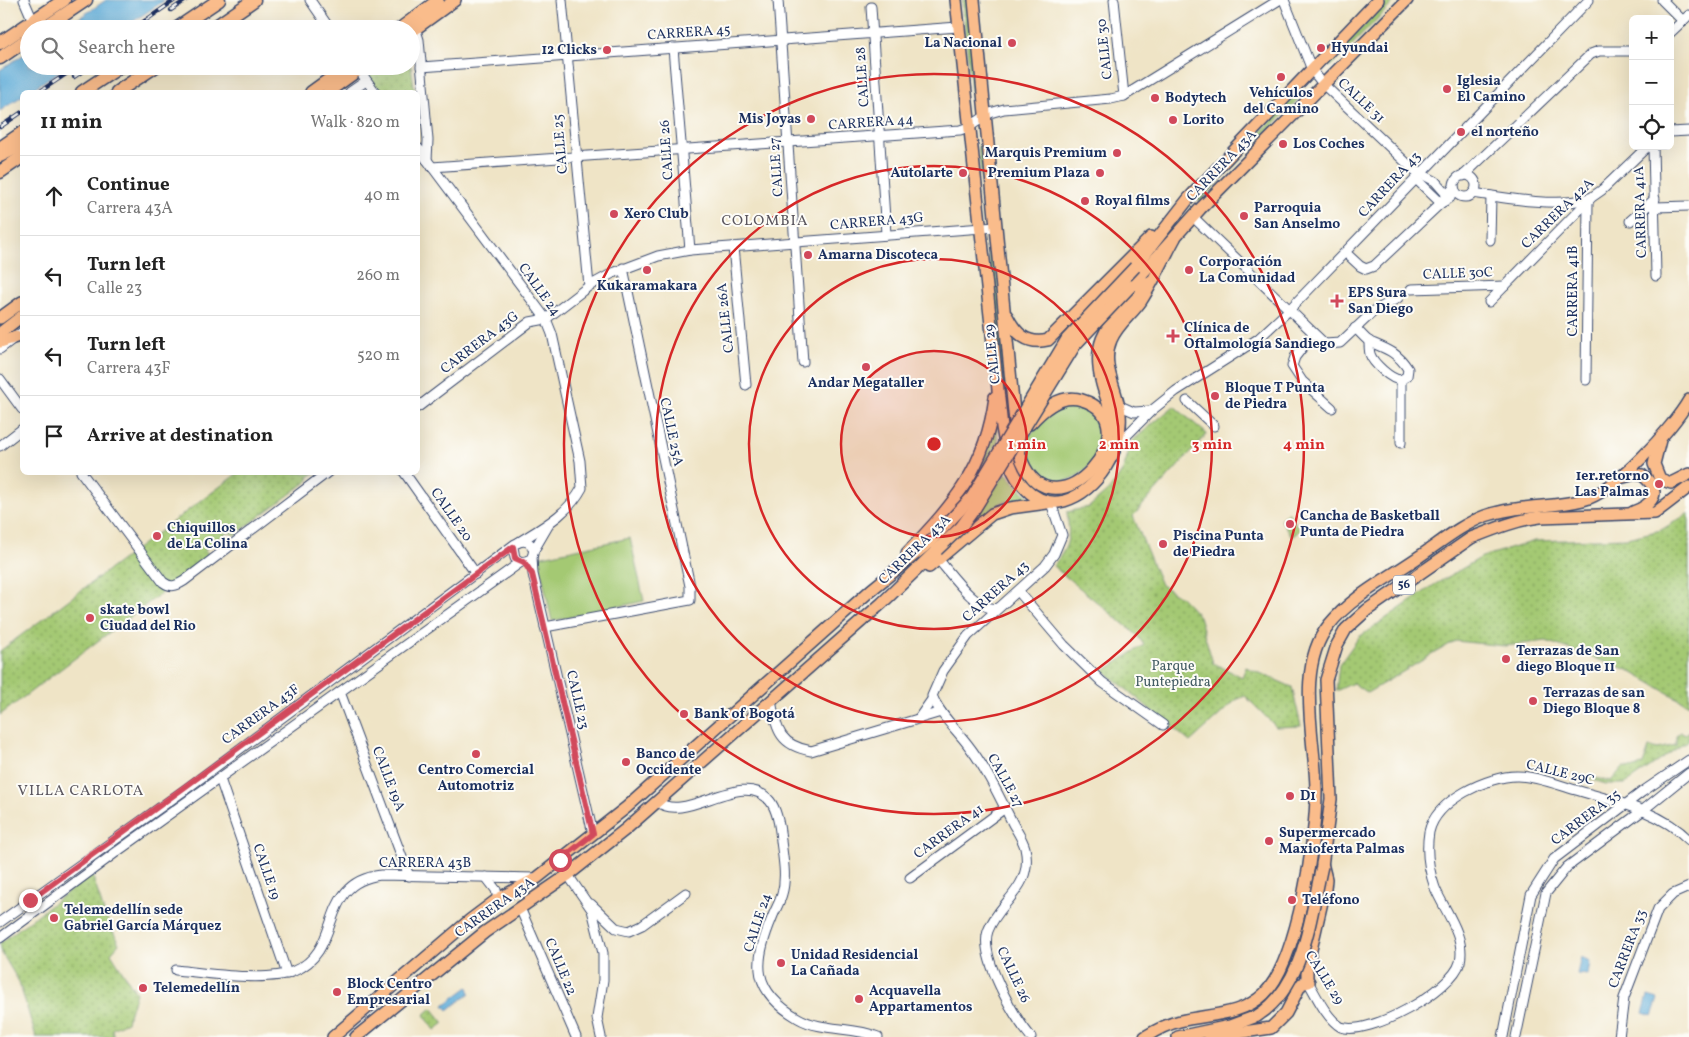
<!DOCTYPE html>
<meta charset="utf-8">
<style>
:root{--surface:#fff;--page:#f6f6f6;--text:#222;--muted:#767676;--line:#e0e0e0}
body{margin:0;font-family:Vollkorn,serif;background:var(--page);color:var(--text)}
.controls{position:absolute;right:15px;top:15px;display:grid;overflow:hidden;border-radius:8px;box-shadow:0 5px 20px #0002}
.controls button{width:45px;height:45px;display:grid;place-items:center;padding:0;border:0;border-bottom:1px solid var(--line);background:var(--surface);color:var(--text);font:25px sans-serif}
.stop{position:absolute;width:15px;height:15px;margin:-11px;border:4px solid #d1495b;border-radius:50%;background:#fff}
.stop.end{background:#d1495b;border-color:#fff;box-shadow:0 1px 5px #0008}
.list{margin:0;padding:0;list-style:none}
h2{display:flex;justify-content:space-between;align-items:center;height:65px;margin:0;padding:0 20px;font-size:21px}
h2 small{font-size:16px;font-weight:400;color:var(--muted)}
.list li{display:grid;grid-template-columns:32px 1fr auto;gap:15px;align-items:center;box-sizing:border-box;height:80px;padding:0 20px;border-top:1px solid var(--line)}
.list b{display:block;font-size:19px;white-space:nowrap}
.list p{margin:0;font-size:16px;white-space:nowrap;color:var(--muted)}
.list em{font-size:16px;font-style:normal;color:var(--muted)}
.icon{flex:none;width:28px;height:28px;fill:none;stroke:currentColor;stroke-width:2;stroke-linecap:round;stroke-linejoin:round}
.map{position:relative;flex:none;width:1689px;height:1037px;overflow:hidden}
.search{position:absolute;background:var(--surface);box-shadow:0 5px 20px #0002;left:20px;top:20px;width:400px;height:55px;display:flex;align-items:center;gap:12px;box-sizing:border-box;padding:0 18px;border-radius:28px;color:var(--muted);font-size:19px}
.panel{position:absolute;background:var(--surface);box-shadow:0 5px 20px #0002;left:20px;top:90px;width:400px;height:385px;border-radius:8px}
.map>svg:first-child{display:block}
</style>
<div class="map">
<svg width="1689" height="1037" viewBox="0 0 1689 1037">
<defs>
<pattern id="park-dots" width="8" height="8" patternUnits="userSpaceOnUse" patternTransform="scale(1.25)"><rect width="8" height="8" fill="#a4c973"/><path d="M2 2h.1M6 6h.1" fill="none" stroke="#85a462" stroke-width="1.8" stroke-linecap="round"/></pattern>
</defs>
<rect width="100%" height="100%" fill="#fdfcf7"/>
<filter id="ink" filterUnits="userSpaceOnUse"><feTurbulence type="fractalNoise" baseFrequency=".02" numOctaves="2"/><feDisplacementMap in="SourceGraphic" scale="10" xChannelSelector="R" yChannelSelector="G"/><feConvolveMatrix kernelMatrix="1 2 1 2 8 2 1 2 1" color-interpolation-filters="sRGB"/></filter>
<filter id="wash" filterUnits="userSpaceOnUse"><feTurbulence type="fractalNoise" baseFrequency=".0096" numOctaves="4" result="noise"/><feDisplacementMap in="SourceGraphic" scale="20" xChannelSelector="R" yChannelSelector="G"/><feGaussianBlur stdDeviation="1.12" result="paint"/><feColorMatrix in="noise" values="0 0 0 0 0 0 0 0 0 0 0 0 0 0 0 0 0 1.4 0 .05"/><feComposite in="paint" operator="in"/></filter>
<g filter="url(#wash)">
<rect width="100%" height="100%" fill="#efe4c6"/>
<g fill="#a4c973" stroke="#607c68">
<polygon points="962,0 970,0 982,107 973,108"/>
<polygon points="1389,0 1396,0 1330,67 1328,63"/>
<polygon points="1303,88 1306,91 1200,201 1197,198"/>
<polygon points="978,146 983,146 990,217 985,217"/>
<polygon points="988,248 994,248 1012,420 1006,423"/>
<path d="M1078,404l23,13c1,7 4,17 3,23 -5,26 -42,57 -67,34 -9,-8 -11,-20 -13,-32 16,-18 28,-36 54,-38z"/>
<polygon points="996,418 998,442 982,467"/>
<polygon points="1006,473 1028,497 1001,503 969,526"/>
<polygon points="1288,512 1300,530 1292,537 1280,519"/>
<polygon points="630,538 644,601 552,621 538,557"/>
</g>
<g fill="url(#park-dots)" stroke="#607c68">
<polygon points="370,66 411,66 415,92 378,92 363,72"/>
<path d="M1174,406l33,28 -74,82 28,69 20,12 18,19 14,47 29,14 4,-10 46,20 9,39 -25,1 -31,-31 -9,4 -46,42 -86,-71 40,-26 -7,-10 -84,-69c17,-21 17,-28 14,-54l22,-5 22,-19 12,-18 9,-29z"/>
<polygon points="238,473 315,473 308,477 309,480 235,535 228,532 205,549 209,557 0,715 0,651"/>
<polygon points="1689,513 1689,705 1628,670 1546,641 1505,646 1455,641 1367,693 1353,683 1336,691 1339,665 1359,637 1434,585 1482,557 1535,541 1627,538 1661,530"/>
<polygon points="1689,731 1689,740 1625,784 1606,784 1573,774 1611,781 1623,767 1635,768 1643,764 1649,747 1658,749 1676,745 1676,736 1681,732 1686,734"/>
<polygon points="92,874 104,912 119,944 111,953 136,993 127,1022 112,1029 114,1037 36,1037 19,982 0,950 0,943"/>
<polygon points="432,1008 444,1023 435,1030 424,1015"/>
</g>
<g fill="#5eacd8" stroke="#3c6e9b">
<polygon points="106,0 165,0 122,29 63,29"/>
<polygon points="29,51 29,66 67,66 28,92 22,92 22,96 0,111 0,70"/>
<polygon points="1581,957 1590,961 1588,975 1577,974"/>
<polygon points="468,987 470,993 448,1010 444,1005"/>
<polygon points="1648,996 1658,999 1652,1016 1643,1013"/>
</g>
</g>
<g filter="url(#ink)">
<g fill="none" stroke-linecap="round" stroke-linejoin="round">
<defs>
<g id="minor">
<polyline points="24,0 33,21"/>
<polyline points="310,0 330,29"/>
<polyline points="562,0 589,286"/>
<polyline points="778,0 803,362"/>
<polyline points="1114,0 1124,96"/>
<polyline points="1284,0 1312,70 1323,84 1414,170 1435,181 1450,198"/>
<polyline points="1662,0 1683,21"/>
<polyline points="871,7 886,234"/>
<polyline points="414,24 419,40 428,140 427,160"/>
<polyline points="1670,33 1689,15"/>
<polyline points="673,48 690,250"/>
<polyline points="421,67 958,27"/>
<polyline points="359,70 375,92"/>
<polyline points="350,92 366,81"/>
<polyline points="1670,132 1689,131"/>
<polyline points="1653,146 1656,276"/>
<path d="M418,148l128,171 6,15 28,127 2,27c-14,26 -39,39 -63,54"/>
<polyline points="432,167 960,130 969,127 990,113 1004,109 1111,99 1124,96 1279,0"/>
<circle cx="1465" cy="186" r="11"/>
<polyline points="1463,176 1591,54 1599,51 1633,51"/>
<polyline points="1416,179 1441,203 1445,201"/>
<path d="M1473,193c31,5 88,15 116,5"/>
<polyline points="1655,207 1689,206"/>
<polyline points="1193,217 1325,344 1340,343 1374,311 1398,298"/>
<polyline points="1630,221 1655,199"/>
<polyline points="1490,240 1491,196"/>
<polyline points="733,247 746,385"/>
<polyline points="1346,253 1360,266 1366,269 1374,266 1441,203 1454,187"/>
<polyline points="1411,289 1505,286"/>
<polyline points="1489,302 1592,197 1602,190 1648,146"/>
<path d="M1355,328c5,4 10,11 15,14 17,7 27,10 38,27l-1,7 -6,4v63"/>
<polyline points="1313,334 1295,357 1292,366 1302,381 1332,408"/>
<path d="M1369,341c0,4 0,9 1,13 3,9 21,26 31,26"/>
<polyline points="0,349 22,332"/>
<polyline points="0,379 22,409"/>
<polyline points="1586,380 1588,202"/>
<polyline points="1187,401 1214,426"/>
<polyline points="1118,405 1134,412 1150,411"/>
<polyline points="418,407 530,322 546,319 589,286 613,273 658,256 690,250 996,227"/>
<polyline points="0,446 22,429"/>
<polyline points="1116,446 1151,411 1176,391 1258,339 1288,311 1589,0"/>
<path d="M81,472l82,110c8,6 13,4 21,-1l144,-109"/>
<polyline points="404,472 476,574"/>
<polyline points="534,550 548,526"/>
<polyline points="532,557 533,574 593,834"/>
<path d="M938,559c13,15 40,54 60,49"/>
<polyline points="1019,592 1064,645 1102,682 1163,725"/>
<polyline points="545,627 690,600 690,586 623,268"/>
<polyline points="340,692 409,876"/>
<path d="M771,701c6,29 8,44 40,50l130,-39"/>
<polyline points="919,718 933,698"/>
<polyline points="220,779 287,974"/>
<path d="M657,801c27,25 85,-34 113,0 8,10 10,28 11,40 2,17 6,36 1,53 -2,8 -7,16 -10,24 -19,45 -20,73 26,100 24,14 54,8 80,19"/>
<polyline points="568,875 592,910 603,953 603,980 597,1018 601,1037"/>
<polyline points="486,877 496,890 498,899"/>
<polyline points="910,878 1005,808"/>
<polyline points="591,904 616,928 629,931 642,925 686,893"/>
<polyline points="520,908 576,1037"/>
<path d="M0,922l186,-133 329,-245c13,-8 24,4 15,16l-9,2 -6,-4 -2,-11"/>
<polyline points="0,938 115,853 521,562"/>
<path d="M176,970c29,3 92,13 118,1 51,-21 22,-88 87,-96l154,3"/>
<path d="M1306,978c9,15 20,40 35,49 28,10 112,-37 119,-65 6,-26 -16,-52 -25,-74 -6,-17 -9,-38 -6,-56 7,-32 59,-56 88,-56 17,0 36,7 52,12 40,12 90,21 120,52"/>
<path d="M1031,1037c-17,-20 -52,-81 -43,-106 11,-30 46,-43 37,-83 -2,-8 -8,-17 -12,-24 -13,-26 -27,-56 -45,-79 -12,-16 -28,-30 -36,-49l11,-25 25,-35 77,-70 9,-12 8,-19 -11,-32"/>
<polyline points="1503,1037 1531,895 1554,859 1642,792 1689,760"/>
<polyline points="1516,1037 1546,893 1567,867 1642,811 1689,773"/>
<polyline points="1619,1037 1624,998 1658,909 1673,894 1689,887"/>
</g>
<g id="major">
<path d="M956,0l46,427c4,23 6,45 24,62 11,11 23,16 38,12 34,-10 59,-52 56,-87 -2,-24 -20,-49 -9,-74 6,-15 21,-26 30,-39 13,-20 23,-43 34,-63"/>
<path d="M974,0l40,412c2,16 2,34 8,49 34,80 133,-39 60,-61 -21,-7 -39,9 -52,24"/>
<polyline points="399,29 438,0"/>
<polyline points="411,32 455,0"/>
<polyline points="311,92 347,66"/>
<polyline points="328,92 364,66"/>
<polyline points="1135,267 1189,198 1378,0"/>
<polyline points="1131,286 1200,209 1407,0"/>
<path d="M1007,316c9,18 20,29 41,24l103,-103"/>
<polyline points="0,318 22,302"/>
<polyline points="0,333 22,316"/>
<polyline points="0,342 16,337"/>
<path d="M1114,429c-1,-16 -8,-30 -12,-45 -14,-53 16,-64 42,-102"/>
<polyline points="1660,440 1654,464 1660,479 1671,483 1689,474"/>
<path d="M1620,478l15,-4 7,1c21,16 12,29 -9,37"/>
<path d="M907,553c47,-49 79,-85 88,-156"/>
<polyline points="929,567 992,514 1010,508 1047,503"/>
<path d="M1322,866l9,-67 -5,-119 11,-35 9,-16 21,-19 104,-72c23,-9 45,-18 69,-21l115,-4 34,-26"/>
<polyline points="1307,980 1307,967 1325,889 1326,879 1322,863"/>
<polyline points="333,1037 470,920 498,899 537,878 627,807 871,590 930,542"/>
<polyline points="356,1037 485,932 568,875 626,829 882,603 937,550"/>
<path d="M1145,1037c11,-7 22,-13 35,-16 29,-7 61,-5 84,-27 34,-33 53,-159 52,-206 -1,-50 -21,-121 13,-163 23,-29 61,-48 91,-69 21,-14 41,-31 65,-40 32,-11 66,-8 98,-16 32,-8 90,-72 106,-100"/>
<polyline points="1178,1037 1230,1026 1257,1016"/>
<polyline points="1210,1037 1271,1028 1286,1013 1301,984 1309,982"/>
</g>
<g id="highway">
<polyline points="43,29 86,0"/>
<polyline points="176,29 219,0"/>
<polyline points="212,29 254,0"/>
<polyline points="0,43 64,0"/>
<polyline points="0,58 29,38"/>
<polyline points="82,92 121,66"/>
<polyline points="117,92 156,66"/>
<polyline points="0,148 22,133"/>
<polyline points="0,156 22,145"/>
<polyline points="0,172 22,157"/>
</g>
</defs>
<use href="#minor" stroke="#3b4a6e" stroke-width="11"/>
<use href="#major" stroke="#3b4a6e" stroke-width="14"/>
<use href="#highway" stroke="#3b4a6e" stroke-width="15"/>
<use href="#minor" stroke="#fff" stroke-width="9"/>
<use href="#major" stroke="#fabc8b" stroke-width="11"/>
<use href="#highway" stroke="#fabc8b" stroke-width="12"/>
<defs>
<g id="rail">
<polyline points="171,10 186,0"/>
<polyline points="133,29 175,0"/>
<polyline points="74,77 90,66"/>
<polyline points="39,92 78,66"/>
<polyline points="0,127 22,112"/>
</g>
</defs>
<use href="#rail" stroke="#1b2f5e" stroke-width="4.5"/>
<use href="#rail" stroke="#fdfcf7" stroke-width="2.5" stroke-dasharray="8" stroke-linecap="butt"/>
<defs>
<g id="major-bridge">
<polyline points="930,542 972,497 1067,339 1135,267"/>
<polyline points="937,550 961,527 975,508 1075,345 1131,286"/>
<path d="M1257,1016c48,-30 53,-99 65,-150"/>
</g>
</defs>
<use href="#major-bridge" stroke="#3b4a6e" stroke-width="14" stroke-linecap="butt"/>
<use href="#major-bridge" stroke="#fabc8b" stroke-width="11"/>
</g>
</g>
<g fill="none" stroke-linecap="round" stroke-linejoin="round" filter="url(#ink)">
<polyline stroke="#d1495b" stroke-width="6" points="30,900 513,547 515,558 524,562 532,574 593,834 560,860"/>
</g>
<circle cx="934" cy="444" r="93" fill="#d62828" fill-opacity=".12"/>
<g fill="none" stroke="#d62828" stroke-width="2.5">
<circle cx="934" cy="444" r="93"/>
<circle cx="934" cy="444" r="185"/>
<circle cx="934" cy="444" r="278"/>
<circle cx="934" cy="444" r="370"/>
</g>
<g fill="#d1495b" stroke="#fdfcf7" stroke-width="2">
<circle cx="1012" cy="43" r="5"/>
<circle cx="1321" cy="48" r="5"/>
<circle cx="607" cy="50" r="5"/>
<circle cx="1281" cy="77" r="5"/>
<circle cx="1447" cy="89" r="5"/>
<circle cx="1155" cy="98" r="5"/>
<circle cx="811" cy="119" r="5"/>
<circle cx="1173" cy="120" r="5"/>
<circle cx="1461" cy="132" r="5"/>
<circle cx="1283" cy="144" r="5"/>
<circle cx="1117" cy="153" r="5"/>
<circle cx="963" cy="173" r="5"/>
<circle cx="1100" cy="173" r="5"/>
<circle cx="1085" cy="201" r="5"/>
<circle cx="614" cy="214" r="5"/>
<circle cx="1244" cy="216" r="5"/>
<circle cx="808" cy="255" r="5"/>
<circle cx="647" cy="270" r="5"/>
<circle cx="1189" cy="270" r="5"/>
<path d="M1334.5 293.5h5v5h5v5h-5v5h-5v-5h-5v-5h5z"/>
<path d="M1170.5 328.5h5v5h5v5h-5v5h-5v-5h-5v-5h5z"/>
<circle cx="866" cy="367" r="5"/>
<circle cx="1215" cy="396" r="5"/>
<circle cx="1659" cy="484" r="5"/>
<circle cx="1290" cy="524" r="5"/>
<circle cx="157" cy="536" r="5"/>
<circle cx="1163" cy="544" r="5"/>
<circle cx="90" cy="618" r="5"/>
<circle cx="1506" cy="659" r="5"/>
<circle cx="1533" cy="701" r="5"/>
<circle cx="684" cy="714" r="5"/>
<circle cx="476" cy="754" r="5"/>
<circle cx="626" cy="762" r="5"/>
<circle cx="1290" cy="796" r="5"/>
<circle cx="1269" cy="841" r="5"/>
<circle cx="1292" cy="900" r="5"/>
<circle cx="54" cy="918" r="5"/>
<circle cx="781" cy="963" r="5"/>
<circle cx="143" cy="988" r="5"/>
<circle cx="337" cy="992" r="5"/>
<circle cx="859" cy="999" r="5"/>
</g>
<g text-anchor="middle" dominant-baseline="central" stroke-width="4" stroke-linejoin="round" paint-order="stroke">
<rect fill="#fdfcf7" stroke="#5f6c8c" stroke-width="1" x="1393" y="575.5" width="22" height="19" rx="4"/>
<g font-size="12" font-weight="bold" fill="#1b2f5e">
<text x="1404" y="585">56</text>
</g>
<g font-size="14" fill="#1b2f5e" stroke="#fdfcf7">
<text transform="translate(689 33) rotate(-4)">CARRERA 45</text>
<text transform="translate(1105 49) rotate(-96)">CALLE 30</text>
<text transform="translate(863 77) rotate(-94)">CALLE 28</text>
<text transform="translate(1361 101) rotate(43)">CALLE 31</text>
<text transform="translate(871 123) rotate(-4)">CARRERA 44</text>
<text transform="translate(561 144) rotate(-95)">CALLE 25</text>
<text transform="translate(667 150) rotate(-94)">CALLE 26</text>
<text transform="translate(1222 166) rotate(-46)">CARRERA 43A</text>
<text transform="translate(777 167) rotate(-94)">CALLE 27</text>
<text transform="translate(1390 185) rotate(-47)">CARRERA 43</text>
<text transform="translate(1641 212) rotate(-92)">CARRERA 41A</text>
<text transform="translate(1558 214) rotate(-44)">CARRERA 42A</text>
<text transform="translate(877 222) rotate(-5)">CARRERA 43G</text>
<text transform="translate(1458 274) rotate(-2)">CALLE 30C</text>
<text transform="translate(539 290) rotate(54)">CALLE 24</text>
<text transform="translate(1573 291) rotate(-90)">CARRERA 41B</text>
<text transform="translate(726 318) rotate(-96)">CALLE 26A</text>
<text transform="translate(480 343) rotate(-37)">CARRERA 43G</text>
<text transform="translate(993 354) rotate(-96)">CALLE 29</text>
<text transform="translate(671 432) rotate(78)">CALLE 25A</text>
<text transform="translate(451 515) rotate(55)">CALLE 20</text>
<text transform="translate(915 550) rotate(-44)">CARRERA 43A</text>
<text transform="translate(996 592) rotate(-42)">CARRERA 43</text>
<text transform="translate(577 700) rotate(77)">CALLE 23</text>
<text transform="translate(261 715) rotate(-36)">CARRERA 43F</text>
<text transform="translate(1560 773) rotate(14)">CALLE 29C</text>
<text transform="translate(388 779) rotate(69)">CALLE 19A</text>
<text transform="translate(1005 781) rotate(61)">CALLE 27</text>
<text transform="translate(1586 818) rotate(-37)">CARRERA 35</text>
<text transform="translate(949 832) rotate(-36)">CARRERA 41</text>
<text x="425" y="863">CARRERA 43B</text>
<text transform="translate(266 872) rotate(71)">CALLE 19</text>
<text transform="translate(495 908) rotate(-35)">CARRERA 43A</text>
<text transform="translate(758 923) rotate(-72)">CALLE 24</text>
<text transform="translate(1628 949) rotate(-69)">CARRERA 33</text>
<text transform="translate(560 967) rotate(67)">CALLE 22</text>
<text transform="translate(1013 975) rotate(65)">CALLE 26</text>
<text transform="translate(1324 978) rotate(58)">CALLE 29</text>
</g>
<g font-size="14" font-weight="bold" fill="#1b2f5e" stroke="#fdfcf7" text-anchor="start">
<text x="1002" y="43" text-anchor="end">La Nacional</text>
<text x="1331" y="48">Hyundai</text>
<text x="597" y="50" text-anchor="end">12 Clicks</text>
<text x="1457" y="81">Iglesia<tspan x="1457" dy="16">El Camino</tspan></text>
<text x="1281" y="93" text-anchor="middle">Vehículos<tspan x="1281" dy="16">del Camino</tspan></text>
<text x="1165" y="98">Bodytech</text>
<text x="801" y="119" text-anchor="end">Mis Joyas</text>
<text x="1183" y="120">Lorito</text>
<text x="1471" y="132">el norteño</text>
<text x="1293" y="144">Los Coches</text>
<text x="1107" y="153" text-anchor="end">Marquis Premium</text>
<text x="953" y="173" text-anchor="end">Autolarte</text>
<text x="1090" y="173" text-anchor="end">Premium Plaza</text>
<text x="1095" y="201">Royal films</text>
<text x="1254" y="208">Parroquia<tspan x="1254" dy="16">San Anselmo</tspan></text>
<text x="624" y="214">Xero Club</text>
<text x="818" y="255">Amarna Discoteca</text>
<text x="1199" y="262">Corporación<tspan x="1199" dy="16">La Comunidad</tspan></text>
<text x="647" y="286" text-anchor="middle">Kukaramakara</text>
<text x="1348" y="293">EPS Sura<tspan x="1348" dy="16">San Diego</tspan></text>
<text x="1184" y="328">Clínica de<tspan x="1184" dy="16">Oftalmología Sandiego</tspan></text>
<text x="866" y="383" text-anchor="middle">Andar Megataller</text>
<text x="1225" y="388">Bloque T Punta<tspan x="1225" dy="16">de Piedra</tspan></text>
<text x="1649" y="476" text-anchor="end">1er.retorno<tspan x="1649" dy="16">Las Palmas</tspan></text>
<text x="1300" y="516">Cancha de Basketball<tspan x="1300" dy="16">Punta de Piedra</tspan></text>
<text x="167" y="528">Chiquillos<tspan x="167" dy="16">de La Colina</tspan></text>
<text x="1173" y="536">Piscina Punta<tspan x="1173" dy="16">de Piedra</tspan></text>
<text x="100" y="610">skate bowl<tspan x="100" dy="16">Ciudad del Rio</tspan></text>
<text x="1516" y="651">Terrazas de San<tspan x="1516" dy="16">diego Bloque 11</tspan></text>
<text x="1543" y="693">Terrazas de san<tspan x="1543" dy="16">Diego Bloque 8</tspan></text>
<text x="694" y="714">Bank of Bogotá</text>
<text x="636" y="754">Banco de<tspan x="636" dy="16">Occidente</tspan></text>
<text x="476" y="770" text-anchor="middle">Centro Comercial<tspan x="476" dy="16">Automotriz</tspan></text>
<text x="1300" y="796">D1</text>
<text x="1279" y="833">Supermercado<tspan x="1279" dy="16">Maxioferta Palmas</tspan></text>
<text x="1302" y="900">Teléfono</text>
<text x="64" y="910">Telemedellín sede<tspan x="64" dy="16">Gabriel García Márquez</tspan></text>
<text x="791" y="955">Unidad Residencial<tspan x="791" dy="16">La Cañada</tspan></text>
<text x="347" y="984">Block Centro<tspan x="347" dy="16">Empresarial</tspan></text>
<text x="153" y="988">Telemedellín</text>
<text x="869" y="991">Acquavella<tspan x="869" dy="16">Appartamentos</tspan></text>
</g>
<g font-size="14" fill="#445d64" stroke="#fdfcf7">
<text x="1173" y="666">Parque<tspan x="1173" dy="16">Puntepiedra</tspan></text>
</g>
<g font-size="15" letter-spacing="1" fill="#5a565e" stroke="#fdfcf7">
<text x="765" y="221">COLOMBIA</text>
<text x="81" y="791">VILLA CARLOTA</text>
</g>
</g>
<circle cx="934" cy="444" r="8" fill="#d62828" stroke="#fdfcf7" stroke-width="2.5"/>
<g font-size="15" text-anchor="middle" font-weight="bold" fill="#d62828" stroke="#fdfcf7" stroke-width="4" stroke-linejoin="round" paint-order="stroke">
<text x="1027" y="449">1 min</text>
<text x="1119" y="449">2 min</text>
<text x="1212" y="449">3 min</text>
<text x="1304" y="449">4 min</text>
</g>
</svg>
<div class="controls">
<button>+</button>
<button>−</button>
<button><svg class="icon" aria-label="locate" viewBox="0 0 24 24"><circle cx="12" cy="12" r="6"/><path d="M12 2v4M12 18v4M2 12h4M18 12h4"/></svg></button>
</div>
<div class="stop" style="left:560px;top:860px"></div>
<div class="stop end" style="left:30px;top:900px"></div>
<div class="search"><svg class="icon" aria-label="search" viewBox="0 0 24 24"><circle cx="10" cy="10" r="6"/><path d="M15 15l6 6"/></svg>Search here</div>
<section class="panel">
<h2>11 min<small>Walk · 820 m</small></h2>
<ul class="list">
<li><svg class="icon" aria-label="ahead" viewBox="0 0 24 24"><path d="M12 20V5M6 11l6-6 6 6"/></svg><div><b>Continue</b><p>Carrera 43A</p></div><em>40 m</em></li>
<li><svg class="icon" aria-label="left" viewBox="0 0 24 24"><path d="M17 20v-9H6M10 6l-5 5 5 5"/></svg><div><b>Turn left</b><p>Calle 23</p></div><em>260 m</em></li>
<li><svg class="icon" aria-label="left" viewBox="0 0 24 24"><path d="M17 20v-9H6M10 6l-5 5 5 5"/></svg><div><b>Turn left</b><p>Carrera 43F</p></div><em>520 m</em></li>
<li><svg class="icon" aria-label="arrive" viewBox="0 0 24 24"><path d="M6 21V4h12l-3 4 3 4H6"/></svg><div><b>Arrive at destination</b></div></li>
</ul>
</section>
</div>
